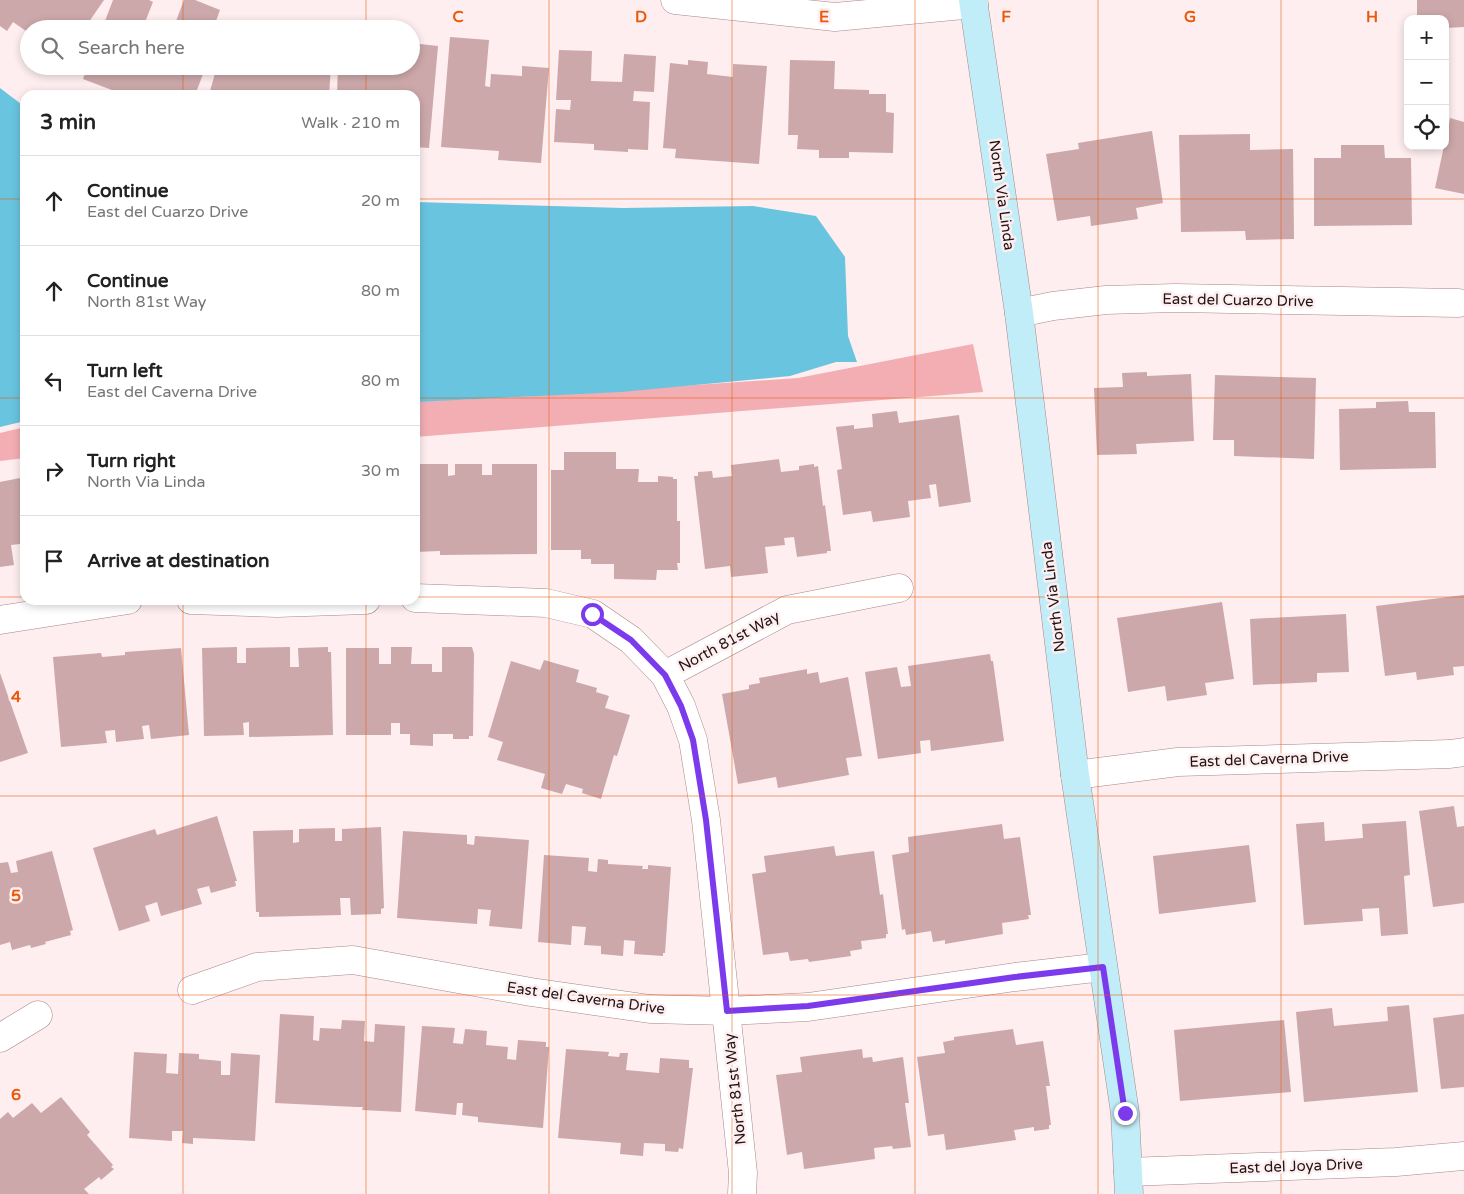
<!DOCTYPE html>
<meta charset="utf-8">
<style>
:root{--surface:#fff;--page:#f6f6f6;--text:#222;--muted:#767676;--line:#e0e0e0}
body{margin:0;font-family:"Varela Round",sans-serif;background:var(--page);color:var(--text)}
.controls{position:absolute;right:15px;top:15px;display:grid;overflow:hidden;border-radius:10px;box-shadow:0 2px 8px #0003}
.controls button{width:45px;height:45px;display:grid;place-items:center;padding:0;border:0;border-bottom:1px solid var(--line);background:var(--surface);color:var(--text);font:25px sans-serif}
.stop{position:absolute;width:15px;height:15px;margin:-11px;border:4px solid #7c3aed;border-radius:50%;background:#fff}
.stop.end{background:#7c3aed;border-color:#fff;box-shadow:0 1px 5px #0008}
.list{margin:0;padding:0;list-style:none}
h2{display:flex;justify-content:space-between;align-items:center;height:65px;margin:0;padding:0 20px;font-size:21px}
h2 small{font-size:16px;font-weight:400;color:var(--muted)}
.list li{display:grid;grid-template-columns:32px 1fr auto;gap:15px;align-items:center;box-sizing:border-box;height:90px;padding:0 20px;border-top:1px solid var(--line)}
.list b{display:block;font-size:19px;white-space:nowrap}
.list p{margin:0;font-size:16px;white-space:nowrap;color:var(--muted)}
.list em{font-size:16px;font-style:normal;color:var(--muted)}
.icon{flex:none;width:28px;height:28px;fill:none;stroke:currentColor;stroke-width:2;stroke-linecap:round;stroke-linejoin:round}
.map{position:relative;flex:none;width:1464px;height:1194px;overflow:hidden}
.search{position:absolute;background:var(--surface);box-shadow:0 2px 8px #0003;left:20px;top:20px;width:400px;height:55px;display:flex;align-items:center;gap:12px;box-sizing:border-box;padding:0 18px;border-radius:28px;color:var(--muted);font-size:19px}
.panel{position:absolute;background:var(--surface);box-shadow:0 2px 8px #0003;left:20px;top:90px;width:400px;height:515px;border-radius:15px}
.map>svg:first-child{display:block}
</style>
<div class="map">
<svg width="1464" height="1194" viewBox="0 0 1464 1194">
<rect width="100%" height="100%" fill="#feeeef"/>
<g fill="#f3aeb4">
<polygon points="973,344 983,392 415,437 415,401 504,398 798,378"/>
<polygon points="25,427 25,458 0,461 0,433"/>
</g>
<g fill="#69c4df">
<polygon points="0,88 25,107 25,421 0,427"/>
<polygon points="415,202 623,208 753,206 816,216 845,257 848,336 857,362 836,362 790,376 621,392 415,402"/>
</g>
<g fill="#cca8aa">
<polygon points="0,0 104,0 84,29 29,29 29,33 13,22 7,31 0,26"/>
<polygon points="113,0 149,0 153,2 145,22 162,29 102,29"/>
<polygon points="184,0 195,0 220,10 213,29 173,29"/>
<polygon points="1417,0 1464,0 1464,27 1445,28 1445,19 1417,19"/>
<polygon points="294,22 334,26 334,29 293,29"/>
<polygon points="450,37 489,40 485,86 490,87 491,74 522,76 522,66 549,68 541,163 498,160 499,151 441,147"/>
<polygon points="411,43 438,46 429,148 415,147 415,95 337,95 338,66 411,66"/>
<polygon points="559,50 592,51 591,81 622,82 624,54 656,56 654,92 634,91 633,101 650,102 648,150 628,149 628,152 594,150 594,144 554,142 556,109 570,110 571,100 556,100"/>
<polygon points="688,60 708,62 707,74 733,77 733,64 767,66 759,164 675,158 676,149 663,148 670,63 688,65"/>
<polygon points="790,60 835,61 834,89 869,90 869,94 886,94 886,112 894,113 893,153 849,152 849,158 819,158 819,150 797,149 798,135 788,135"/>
<polygon points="88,66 198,66 205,69 195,95 125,95 83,79"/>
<polygon points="217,66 331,66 329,95 209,95"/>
<polygon points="1450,118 1464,122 1464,194 1435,188 1444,146 1445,146"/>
<polygon points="1152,131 1163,203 1136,208 1138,219 1091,226 1090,216 1057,221 1046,154 1079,149 1078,143"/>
<polygon points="1250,134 1250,150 1293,149 1294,239 1246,240 1245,231 1181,232 1179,135"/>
<polygon points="1341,145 1384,145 1385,158 1411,158 1412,225 1314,226 1314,158 1341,158"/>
<polygon points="1147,372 1147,376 1191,374 1194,441 1136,444 1137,454 1097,455 1094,388 1123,387 1122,373"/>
<polygon points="1215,375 1316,378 1314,459 1234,456 1234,440 1213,440"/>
<polygon points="1408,401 1409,412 1435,412 1436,468 1340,470 1339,409 1376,408 1376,402"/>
<polygon points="897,411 899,423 959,415 971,502 939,507 936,484 929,485 931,498 908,501 910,517 873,522 871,511 843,515 837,470 842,469 836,427 854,425 854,429 873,427 872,414"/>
<polygon points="564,452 616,452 616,469 639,469 638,482 658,482 658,476 673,477 673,479 677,479 677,521 680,521 680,563 677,563 678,570 657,570 656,580 614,579 614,564 591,564 591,559 581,559 581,550 551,550 551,470 564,470"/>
<polygon points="779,459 781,472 799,470 799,466 814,464 814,467 818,466 823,506 825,505 831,551 827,551 827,553 797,557 794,537 784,538 785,545 765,547 768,573 731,577 730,566 705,569 694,476 698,476 698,472 712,471 713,478 732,476 731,465"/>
<polygon points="415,464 448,464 448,476 455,475 455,464 482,464 482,475 492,475 492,464 537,464 537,554 440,555 440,551 415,552"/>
<polygon points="25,477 25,558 22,558 20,544 11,545 14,565 0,567 0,482"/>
<polygon points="1464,595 1464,666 1453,667 1454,675 1417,680 1416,672 1385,676 1376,606"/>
<polygon points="1222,602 1234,679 1205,683 1207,695 1167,701 1165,686 1128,692 1117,618"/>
<polygon points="1346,614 1349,672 1317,673 1317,682 1253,685 1250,619"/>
<polygon points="237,647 237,663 246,663 246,648 290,647 290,667 299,667 298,648 328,647 328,652 331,652 333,735 249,737 249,722 243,723 244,735 204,736 202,648"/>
<polygon points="391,647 412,647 411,664 432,664 432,672 442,672 442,647 472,647 474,654 473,736 469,736 469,739 453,739 453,734 433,734 433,746 410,745 410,734 400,734 400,723 391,723 391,735 346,735 346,648 379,648 379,664 391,664"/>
<polygon points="181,648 189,735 151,739 149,725 142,726 144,739 116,742 115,730 105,731 107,743 61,747 53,657 101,653 102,657 125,655 125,652"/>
<polygon points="990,654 991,661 993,661 1004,741 931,751 930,740 920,741 921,753 878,759 865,672 897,667 901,687 911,686 908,666"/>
<polygon points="544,660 579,670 576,682 597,688 596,692 609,696 605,708 630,715 617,756 614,755 601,799 582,793 583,789 566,784 562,794 541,788 545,774 497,760 503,742 488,737 511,661 540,670"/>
<polygon points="807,669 807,674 818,672 820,683 848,677 862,756 846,758 849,775 778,788 776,777 738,784 722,694 749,689 749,685 760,683 759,678"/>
<polygon points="0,673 28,753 0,762"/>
<polygon points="1454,806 1457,827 1464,826 1464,903 1433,907 1419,811"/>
<polygon points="217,816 237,881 235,881 236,886 211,893 209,886 197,889 202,904 161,916 157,902 145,906 150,921 119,931 93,848 155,829 157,835"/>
<polygon points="1406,821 1410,875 1404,876 1408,934 1381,936 1379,908 1362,909 1363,921 1304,925 1296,824 1324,822 1325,841 1363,838 1362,824"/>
<polygon points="1002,824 1004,839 1020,837 1031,915 1028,915 1029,919 1002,923 1003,934 945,944 945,940 933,942 931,931 906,935 905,929 902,930 892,855 909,852 908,837"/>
<polygon points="381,827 384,908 381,909 381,914 351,915 350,898 340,898 341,915 259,917 259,912 256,912 253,831 293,830 293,843 299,842 299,829 335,828 335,841 342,841 342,829"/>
<polygon points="403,831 467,835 467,844 474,845 475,836 529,840 522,929 489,926 491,910 478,909 477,924 397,918"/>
<polygon points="1249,845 1256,902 1159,914 1153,856"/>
<polygon points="834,846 836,856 874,851 880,895 883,894 888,934 886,934 886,938 861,941 862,949 850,951 851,956 809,962 808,959 790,961 788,952 763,955 752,874 766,872 764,856"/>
<polygon points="52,851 73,930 70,931 71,935 45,942 46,944 31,948 30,945 12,950 10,942 0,945 0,863 8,862 11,873 18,872 16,861"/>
<polygon points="544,855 589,858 588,871 597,872 598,859 608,860 608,864 643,866 642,869 648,869 648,865 671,867 665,953 663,953 663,956 634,954 635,941 624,940 623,956 601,954 601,946 584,945 586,927 572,926 571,945 538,942"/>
<polygon points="1409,1005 1418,1092 1304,1102 1296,1012 1332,1008 1334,1026 1388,1021 1387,1007"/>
<polygon points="280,1014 314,1016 313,1040 319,1041 320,1028 341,1029 342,1020 365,1021 364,1041 374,1042 375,1024 405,1026 401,1112 362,1110 363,1107 356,1107 275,1103"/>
<polygon points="1464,1014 1464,1087 1441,1089 1433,1018"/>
<polygon points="1284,1020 1291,1092 1180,1101 1174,1030"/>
<polygon points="422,1026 455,1028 453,1043 463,1044 465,1029 487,1031 486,1045 508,1047 507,1059 516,1060 518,1040 546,1042 546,1047 549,1047 543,1128 478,1122 478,1117 462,1115 463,1103 457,1103 456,1115 415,1111"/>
<polygon points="1013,1029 1016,1045 1043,1041 1050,1086 1046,1086 1051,1125 1049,1125 1049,1129 1034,1131 1034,1127 1014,1130 1016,1140 946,1150 944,1134 928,1136 917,1057 945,1053 943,1042 954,1040 954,1037"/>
<polygon points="566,1049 609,1052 608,1056 619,1057 620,1053 628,1053 626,1070 659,1073 660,1058 689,1060 689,1068 693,1068 683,1149 679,1148 678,1152 665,1151 665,1144 644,1143 643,1156 620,1154 621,1143 558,1138"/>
<polygon points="862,1049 863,1058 872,1057 873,1062 903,1057 909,1103 905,1103 911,1147 893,1149 892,1146 874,1148 875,1159 804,1169 802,1152 787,1155 776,1075 802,1072 800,1057"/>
<polygon points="134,1052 167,1054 166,1073 178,1074 179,1053 199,1054 199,1059 221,1061 221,1075 230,1075 231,1053 260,1055 255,1141 193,1138 193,1144 182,1143 183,1131 172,1131 172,1141 129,1138"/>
<polygon points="61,1097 90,1132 87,1135 113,1165 111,1167 114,1169 101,1180 99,1177 84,1189 89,1194 0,1194 0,1119 8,1112 13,1118 32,1103 41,1113"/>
</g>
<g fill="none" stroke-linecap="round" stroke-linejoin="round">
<defs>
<g id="street">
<polyline points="675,0 835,17 974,4"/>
<polyline points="1019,313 1053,306 1106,300 1175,298 1458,303"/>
<polyline points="415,598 546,603 593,614 631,640 665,675"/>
<polyline points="191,600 277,603 366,600"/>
<polyline points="0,620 128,600"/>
<polyline points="1075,775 1178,762 1450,754 1464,752"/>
<polyline points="192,990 257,967 353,960 531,992 650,1009 727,1011 808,1007 1015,977 1103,967"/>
<polyline points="0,1038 38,1015"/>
<polyline points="1128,1172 1396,1162 1464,1156"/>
<polyline points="742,1194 743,1173 706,820 693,740 681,706 665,675 787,610 899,588"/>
</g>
<polyline id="secondary" points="973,0 1019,313 1075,775 1125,1113 1129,1194"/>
</defs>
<use href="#street" stroke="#a98688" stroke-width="29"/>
<use href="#secondary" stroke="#a98688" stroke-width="29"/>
<use href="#street" stroke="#fff" stroke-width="28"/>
<use href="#secondary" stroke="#c1edf8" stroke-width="28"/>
</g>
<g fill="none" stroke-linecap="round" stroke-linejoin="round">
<polyline stroke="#7c3aed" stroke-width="6" points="592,614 631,640 665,675 681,706 693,740 706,820 727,1011 808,1006 1015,977 1103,967 1125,1113"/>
</g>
<path fill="none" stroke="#e8590c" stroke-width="1" stroke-opacity="0.55" d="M183,0v29M366,0v29M549,0v1194M732,0v1194M915,0v1194M1098,0v1194M1281,0v1194M183,66v29M366,66v29M0,199h25M415,199h1049M0,398h25M415,398h1049M0,597h25M415,597h1049M183,600v594M366,600v594M0,796h1464M0,995h1464"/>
<g text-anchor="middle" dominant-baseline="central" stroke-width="5" stroke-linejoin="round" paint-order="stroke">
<g font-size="15" fill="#211415" stroke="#feeeef">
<text transform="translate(1002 195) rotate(82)">North Via Linda</text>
<text transform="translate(1238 300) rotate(1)">East del Cuarzo Drive</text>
<text transform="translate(1053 597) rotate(-97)">North Via Linda</text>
<text transform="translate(729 641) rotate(-28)">North 81st Way</text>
<text transform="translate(1269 759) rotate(-2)">East del Caverna Drive</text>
<text transform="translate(586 998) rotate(8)">East del Caverna Drive</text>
<text transform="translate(735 1089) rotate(-96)">North 81st Way</text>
<text transform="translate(1296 1166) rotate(-2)">East del Joya Drive</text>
</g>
</g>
<g font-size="16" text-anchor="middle" font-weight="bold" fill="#e8590c" stroke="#feeeef" stroke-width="5" stroke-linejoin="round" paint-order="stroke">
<text x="458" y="22">C</text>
<text x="641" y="22">D</text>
<text x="824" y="22">E</text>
<text x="1006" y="22">F</text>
<text x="1190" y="22">G</text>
<text x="1372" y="22">H</text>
<text x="16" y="702">4</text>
<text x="16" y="901">5</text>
<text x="16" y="1100">6</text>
</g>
</svg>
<div class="controls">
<button>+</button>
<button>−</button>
<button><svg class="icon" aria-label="locate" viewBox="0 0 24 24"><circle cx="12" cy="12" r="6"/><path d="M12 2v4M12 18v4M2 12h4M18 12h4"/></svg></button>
</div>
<div class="stop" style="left:592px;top:614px"></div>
<div class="stop end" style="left:1125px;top:1113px"></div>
<div class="search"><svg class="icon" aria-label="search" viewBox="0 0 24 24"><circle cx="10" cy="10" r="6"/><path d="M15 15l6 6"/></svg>Search here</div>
<section class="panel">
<h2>3 min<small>Walk · 210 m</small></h2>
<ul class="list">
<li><svg class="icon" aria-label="ahead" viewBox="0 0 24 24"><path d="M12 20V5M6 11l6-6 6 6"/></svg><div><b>Continue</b><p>East del Cuarzo Drive</p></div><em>20 m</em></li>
<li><svg class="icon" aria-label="ahead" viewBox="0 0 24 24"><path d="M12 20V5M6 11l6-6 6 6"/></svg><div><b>Continue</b><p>North 81st Way</p></div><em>80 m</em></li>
<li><svg class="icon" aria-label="left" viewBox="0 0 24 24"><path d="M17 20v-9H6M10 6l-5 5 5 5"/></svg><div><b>Turn left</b><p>East del Caverna Drive</p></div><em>80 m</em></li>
<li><svg class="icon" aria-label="right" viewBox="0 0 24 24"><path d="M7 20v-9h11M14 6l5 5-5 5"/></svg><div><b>Turn right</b><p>North Via Linda</p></div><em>30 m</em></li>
<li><svg class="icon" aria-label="arrive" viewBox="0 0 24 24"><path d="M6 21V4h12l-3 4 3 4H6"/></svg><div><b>Arrive at destination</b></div></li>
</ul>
</section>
</div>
